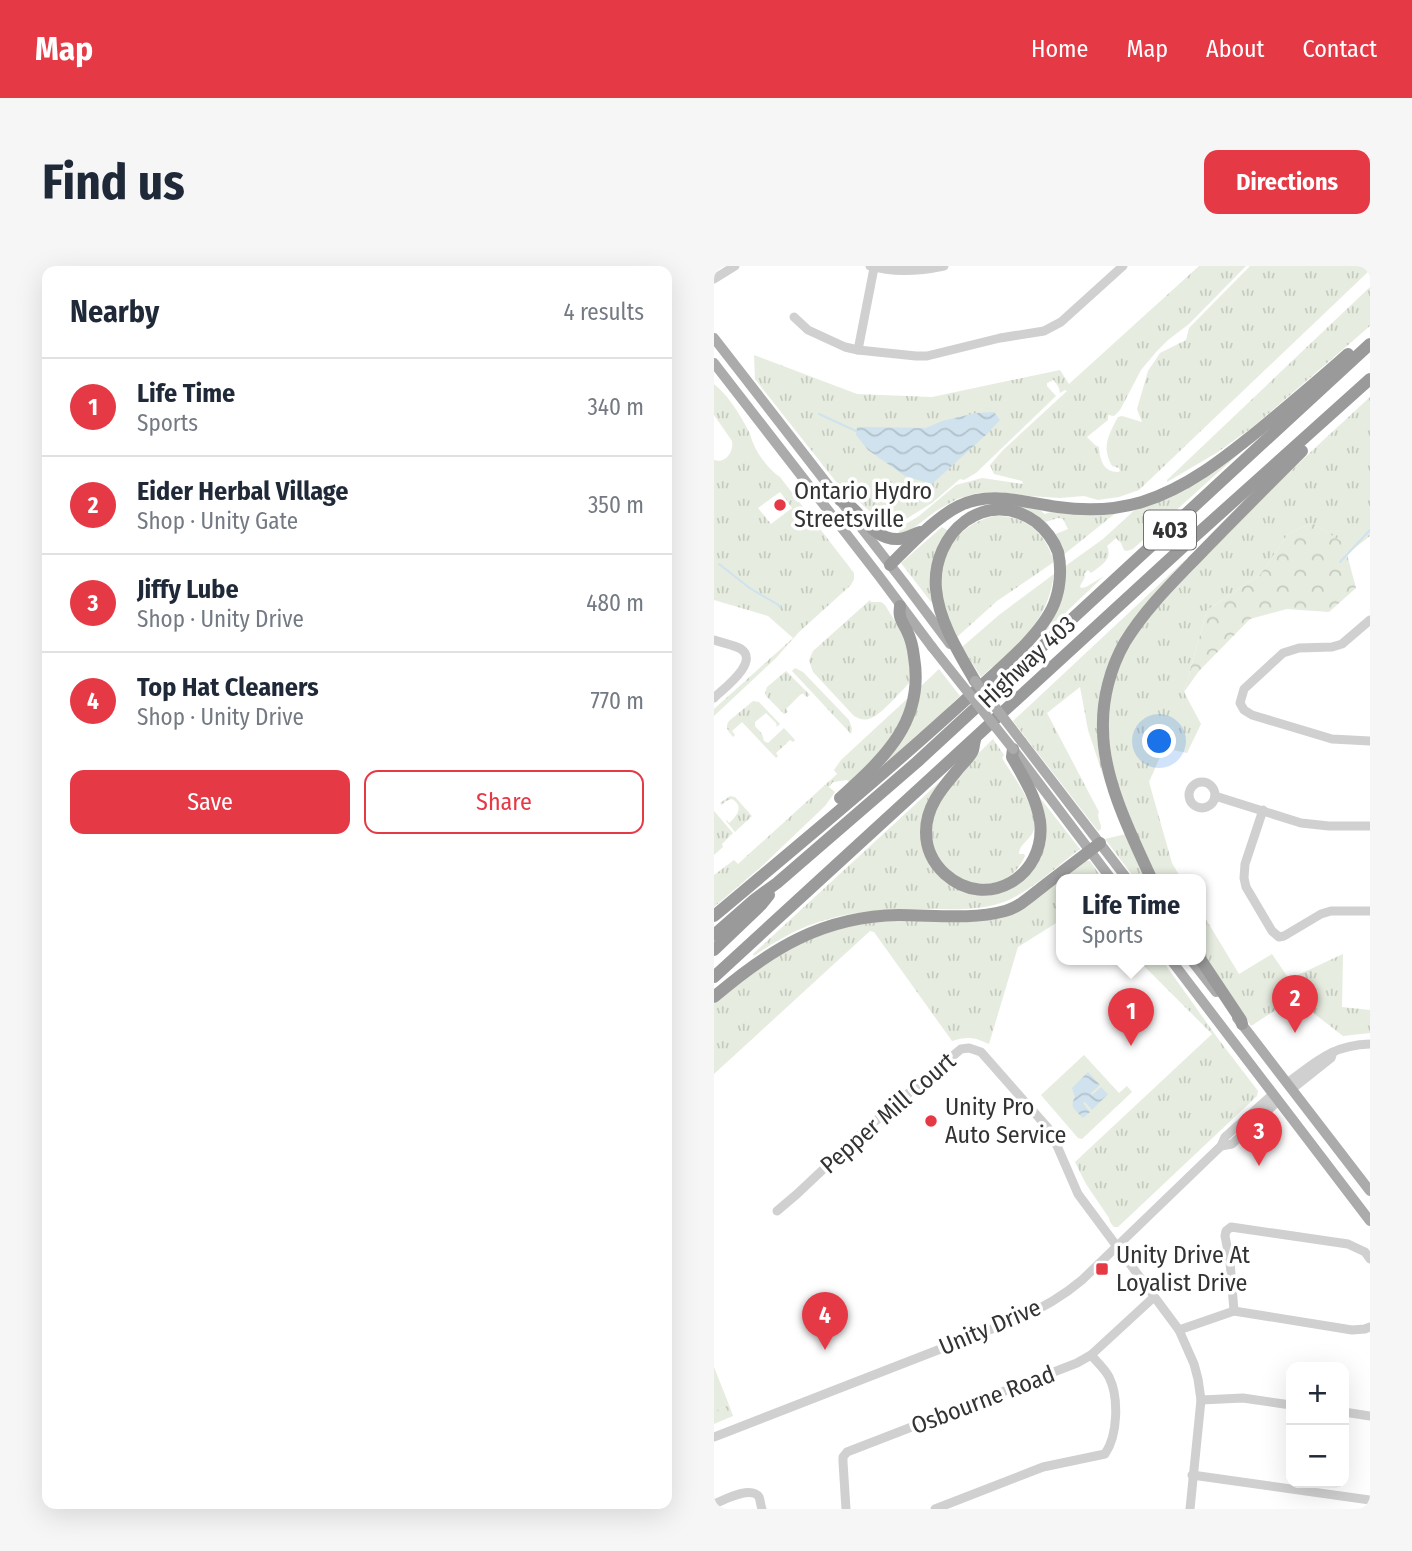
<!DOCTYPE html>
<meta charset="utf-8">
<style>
:root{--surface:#fff;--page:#f6f6f7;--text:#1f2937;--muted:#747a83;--line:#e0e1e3;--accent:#e63946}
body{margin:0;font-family:"Fira Sans Condensed",sans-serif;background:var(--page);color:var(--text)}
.controls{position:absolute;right:21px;bottom:21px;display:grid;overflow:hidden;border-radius:14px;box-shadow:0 7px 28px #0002}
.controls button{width:63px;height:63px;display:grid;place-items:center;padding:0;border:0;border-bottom:2px solid var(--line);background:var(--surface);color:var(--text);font:35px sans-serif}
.you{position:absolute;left:446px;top:476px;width:24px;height:24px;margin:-18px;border:5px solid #fff;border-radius:50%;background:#1a73e8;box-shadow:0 0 0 10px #1a73e833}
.badge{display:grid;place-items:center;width:46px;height:46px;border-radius:50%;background:var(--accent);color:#fff;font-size:23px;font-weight:700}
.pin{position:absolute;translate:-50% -58px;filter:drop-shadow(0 2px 4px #0008)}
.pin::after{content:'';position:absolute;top:37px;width:24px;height:21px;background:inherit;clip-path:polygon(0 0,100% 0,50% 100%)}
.popup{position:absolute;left:342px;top:608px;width:150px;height:91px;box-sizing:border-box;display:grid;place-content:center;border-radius:14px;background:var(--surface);filter:drop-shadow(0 2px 5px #0005);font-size:23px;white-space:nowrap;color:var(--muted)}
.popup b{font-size:26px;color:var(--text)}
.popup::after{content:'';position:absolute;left:50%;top:100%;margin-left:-14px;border:14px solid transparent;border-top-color:var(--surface)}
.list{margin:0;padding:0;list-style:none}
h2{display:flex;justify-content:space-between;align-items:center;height:91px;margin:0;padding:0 28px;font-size:30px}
h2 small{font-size:23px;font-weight:400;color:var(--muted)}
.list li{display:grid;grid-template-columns:46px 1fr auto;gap:21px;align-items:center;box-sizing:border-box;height:98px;padding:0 28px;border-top:2px solid var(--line)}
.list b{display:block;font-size:26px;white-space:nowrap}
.list p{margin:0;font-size:23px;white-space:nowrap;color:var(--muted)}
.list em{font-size:23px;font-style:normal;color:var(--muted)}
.actions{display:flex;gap:14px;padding:21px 28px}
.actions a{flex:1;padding:16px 0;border:2px solid var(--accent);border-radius:14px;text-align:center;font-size:24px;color:var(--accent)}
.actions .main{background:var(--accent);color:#fff}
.map{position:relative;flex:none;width:656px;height:1243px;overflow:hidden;border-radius:14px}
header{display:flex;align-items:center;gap:42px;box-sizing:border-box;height:98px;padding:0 35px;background:var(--accent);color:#fff}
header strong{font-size:33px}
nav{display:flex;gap:38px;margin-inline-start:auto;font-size:24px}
.intro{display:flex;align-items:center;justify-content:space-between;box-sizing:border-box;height:168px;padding:0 42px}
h1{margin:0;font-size:49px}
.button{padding:18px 32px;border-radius:14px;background:var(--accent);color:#fff;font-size:24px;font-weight:700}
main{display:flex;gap:42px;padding:0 42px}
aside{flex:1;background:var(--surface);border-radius:14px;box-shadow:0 7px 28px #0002}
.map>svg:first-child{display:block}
</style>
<header>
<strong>Map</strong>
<nav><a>Home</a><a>Map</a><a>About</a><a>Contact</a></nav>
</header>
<div class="intro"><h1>Find us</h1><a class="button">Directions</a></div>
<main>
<aside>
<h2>Nearby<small>4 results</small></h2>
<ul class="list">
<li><span class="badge">1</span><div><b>Life Time</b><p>Sports</p></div><em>340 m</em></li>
<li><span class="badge">2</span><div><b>Eider Herbal Village</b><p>Shop · Unity Gate</p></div><em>350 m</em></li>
<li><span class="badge">3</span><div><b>Jiffy Lube</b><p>Shop · Unity Drive</p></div><em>480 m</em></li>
<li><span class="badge">4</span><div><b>Top Hat Cleaners</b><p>Shop · Unity Drive</p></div><em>770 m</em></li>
</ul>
<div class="actions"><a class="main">Save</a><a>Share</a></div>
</aside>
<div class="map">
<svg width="656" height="1243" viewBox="0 0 656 1243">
<defs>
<pattern id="grass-tufts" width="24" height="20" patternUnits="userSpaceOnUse" patternTransform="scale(1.75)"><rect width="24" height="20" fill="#e6ecdf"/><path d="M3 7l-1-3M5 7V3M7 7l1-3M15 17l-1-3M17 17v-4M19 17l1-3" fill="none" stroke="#c6cbc0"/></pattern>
<pattern id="forest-crowns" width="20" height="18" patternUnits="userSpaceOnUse" patternTransform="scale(1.75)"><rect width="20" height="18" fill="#e6ecdf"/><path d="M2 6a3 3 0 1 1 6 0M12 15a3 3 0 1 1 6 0" fill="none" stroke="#c6cbc0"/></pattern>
<pattern id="water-waves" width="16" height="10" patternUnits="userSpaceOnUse" patternTransform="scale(1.75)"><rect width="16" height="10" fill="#cfe2ee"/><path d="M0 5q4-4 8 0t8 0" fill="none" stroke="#b2c2cd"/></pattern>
</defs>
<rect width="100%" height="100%" fill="#fff"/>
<g fill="url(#grass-tufts)" fill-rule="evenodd">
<path d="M485,0h47l-57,58 -21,16 -12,12 -15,18 -21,40 -6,6 -6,-1v5l-21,17 8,8 4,2c1,13 4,25 19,25l2,-1 -1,-3 -7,-2c-11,-19 -3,-32 6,-49l4,-1 20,6 -5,-13 11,-38 12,-18 26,-13 3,-12 61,-62h120v4l-231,220 -20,7 -21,3 -14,-4 -24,2 -31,-2 -30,-4 -21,1 -21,6 -21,12 -28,21 -11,2 7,-9 15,-9 37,-31 26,-7 41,6 -1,-3 -28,-7 -4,-9 13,-15 64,-59 -2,-1 -5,3 -1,-5 -5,-8 -7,3v3l9,10 -80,77 -12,7 -4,-1 -28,24 -39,24 -8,-2 -28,-25 -5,2 -97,-123 -1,-24 103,39 75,3 128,-27 9,14z"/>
<polygon points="656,21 656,60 540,160 504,186 453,216 453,214"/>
<path d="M0,118c13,10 25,29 33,44 3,5 4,10 6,15 5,12 16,27 27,34l74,96v6l-3,6 -52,47 -23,26 -62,58v-7l79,-71 -25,-22 -54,-16v-140c12,4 20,-9 18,-19l-18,-26zM66,226l12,16 -21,16 -13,-16z"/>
<path d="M656,131v139l-23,18 -4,-11 -31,-20 -24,11 -28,41 -53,35 -23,82 17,32 -14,29 -23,-5 -15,34 23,81 10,17h-26c-28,-61 -57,-125 -45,-193 8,-43 48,-81 77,-112 58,-63 119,-120 182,-178z"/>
<path d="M528,185l-109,98 -6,2 -3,-1 -3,-7 -5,-5 -9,8c6,14 -6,19 -16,27l-3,-3 -4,4 1,3 -5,9 1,2 5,-1 18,-11 -61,58 -2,-3 23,-64 39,-28 35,-32z"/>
<polygon points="303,240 327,244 328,246 331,248 337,246 403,246 348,290 339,269 354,263 349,253 344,252 328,257"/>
<path d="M281,250c30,-1 51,17 59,46l-57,39 -40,36c-5,-11 -12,-23 -14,-35 -9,-40 11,-78 52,-86z"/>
<polygon points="228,261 233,264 233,267 220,335 217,336 187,297"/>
<path d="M499,268l-54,59 -54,88 2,106 -19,-57 -8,-43 -33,26 52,99c-3,6 3,11 2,17l-3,2 -85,-110z"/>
<path d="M340,308c-6,45 -30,64 -60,94l-2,-1 -11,10 -19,-30 37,-32z"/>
<path d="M156,334l1,2h10l4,3 22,36 4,40c-8,8 -31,35 -40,37 -6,3 -12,1 -17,-2l-41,-44 -4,-12 4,-9z"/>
<polygon points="81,402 89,406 135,454 138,463 137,468 78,405"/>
<polygon points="225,403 246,430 235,440 235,442 207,468 205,467 158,510 205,422"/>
<polygon points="72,405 96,429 93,431 88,427 72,443 74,446 70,448 53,431 51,427 53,421"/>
<path d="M194,432c-11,39 -30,56 -58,85l-3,-3 -14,2 -4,5 6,5 -10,14 -63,60 -48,41v-32l20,-15 4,4 99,-90 -3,-4 7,-10z"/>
<path d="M39,435l6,1 21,22 -3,3 -1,-4 -10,-10 -11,9v4l7,8 2,7 4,2 16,-15 11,12 -2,2 -3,-2 -14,13 2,3 -2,2 -34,-36 -10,9 3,4 -2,2c-4,-5 -9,-9 -4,-16z"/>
<path d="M279,473l11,16 -2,3c10,17 39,53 31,74 -4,9 -14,12 -14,22h5l1,2c-23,52 -98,25 -95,-30 2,-25 45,-70 63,-87z"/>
<path d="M232,510l-11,15 -7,69 59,32 48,-29 2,-69 43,55c-23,17 -52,45 -79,54 -24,8 -50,6 -75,6 -72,1 -112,5 -172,47l-1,-2z"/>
<path d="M16,530l5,1 17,19 -17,16 -9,-11 1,-1 2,3c9,-8 15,-17 3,-24l-6,2 -4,4 -2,-2z"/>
<polygon points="0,545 19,567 8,578 9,581 0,589"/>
<polygon points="412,568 434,614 422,614 391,573"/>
<polygon points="372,595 376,595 389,614 347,614"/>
<path d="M347,614v40l-43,27 -29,97c-14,-7 -22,-8 -37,-3l-78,-109 -4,-1 -156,143v-70l46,-37 28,-18 23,-11 41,-13 32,-4h91z"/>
<polygon points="487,645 525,708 558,688 575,713 629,688 628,741 656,744 656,767 629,770 580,732 537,760 487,685"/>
<polygon points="424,694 448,694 505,774 541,821 544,825 543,830 404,961 400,961 396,956 395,952 372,918 361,896 498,768"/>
</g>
<g fill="url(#forest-crowns)">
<polygon points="598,257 630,277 642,322 615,346 573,343 536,353 485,405 470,426 493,344 546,309 574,268"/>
<polygon points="15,1139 19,1150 0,1158 0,1145"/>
</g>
<g fill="#e6ecdf">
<polygon points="370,789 405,827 413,820 418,826 368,873 364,872 327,829"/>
<polygon points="0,1101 15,1139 0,1145"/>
</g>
<g fill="url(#water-waves)">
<polygon points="280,146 286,154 274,167 218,218 191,210 154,184 142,169 143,161 212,162 228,155 262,147"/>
<path d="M374,806l12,13 -9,8 1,2 9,-8 7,7 -16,16 -7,-8 -2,1 7,9 -7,6c-8,-9 -14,-10 -8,-21l-3,-9z"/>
</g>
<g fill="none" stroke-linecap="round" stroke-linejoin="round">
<g stroke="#cfe2ee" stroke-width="2">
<polyline points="105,148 142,165"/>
<polyline points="626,296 656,264"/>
<polyline points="5,298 37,323 63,338 66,341"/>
</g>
<g stroke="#d0d0d0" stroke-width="9">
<path d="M156,0c24,7 50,5 74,0"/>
<polyline points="0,13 21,0"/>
<polyline points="80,51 94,64 131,81 144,84 202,90 213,90 286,72 330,65 347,56 409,0"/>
<polyline points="144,84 160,2"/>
<polyline points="656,354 628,378 618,381 585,382 569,387 530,423 526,437 530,444 538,449 618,473 656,475"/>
<path d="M0,374c8,3 20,5 27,9 19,13 -18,40 -27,49"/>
<circle cx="488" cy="529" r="13"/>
<polyline points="501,530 587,557 615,560 656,560"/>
<polyline points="549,544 531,598 530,612 532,621 558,665 565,671 570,670 607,648 617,645 656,645"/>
<path d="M573,817c29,-21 45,-38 83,-39"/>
<polyline points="578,823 617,792 619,786"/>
<polyline points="507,880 518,878 564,835"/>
<polyline points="63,945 83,928 152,863 247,783 255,782 267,786 334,862 344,882 364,928 465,1064 480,1098 484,1113 487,1134 476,1243"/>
<polyline points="520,1045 516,996 511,970 512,965 517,961 634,978 651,986 656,993"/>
<polyline points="465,1064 520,1045 638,1064 651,1063 656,1061"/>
<polyline points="487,1134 529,1132 577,1139"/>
<polyline points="630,1146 656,1150"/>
<path d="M0,1171l301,-117c24,-10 47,-23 67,-40l139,-134 4,-9 48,-43"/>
<polyline points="478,1209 656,1234"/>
<path d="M0,1238c10,-4 37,-19 45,-7 1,2 2,10 3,12"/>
<polyline points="132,1243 129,1196 129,1191 133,1186 363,1097 377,1089 440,1031"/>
<path d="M221,1243l108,-42 62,-13c13,-19 14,-57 4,-77 -4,-8 -12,-15 -18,-22"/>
</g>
<g stroke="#ababab" stroke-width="10">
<polyline points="0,72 191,318 236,378"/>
<polyline points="0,97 165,310 218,381"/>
<polyline points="308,476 414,614"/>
<polyline points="299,483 398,614"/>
<polyline points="457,694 656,955"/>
<polyline points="477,694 502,726"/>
<polyline points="523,752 656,925"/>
</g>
<g stroke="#9a9a9a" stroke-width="12">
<path d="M126,234c22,9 31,41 59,39 8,-1 14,-5 21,-7"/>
<path d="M176,299c18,-18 46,-48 69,-59 32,-16 66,-3 99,1 28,4 57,3 84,-5 45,-14 81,-43 117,-72 30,-25 60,-50 89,-76"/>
<path d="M261,474c-1,3 -1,7 -2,10 -2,6 -9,12 -13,17 -16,19 -34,38 -34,65 0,16 7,31 19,42 42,38 102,2 95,-53 -4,-24 -16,-43 -28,-64l1,-8"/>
<path d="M126,532c43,-39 85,-76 74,-141 -1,-9 -3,-18 -7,-26 -2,-4 -6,-10 -7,-15 -1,-3 0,-7 0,-10"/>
<path d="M438,614c-21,-45 -49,-101 -49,-151 -1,-29 7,-61 22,-87 20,-33 49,-61 76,-89 33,-34 67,-68 101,-102"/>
<path d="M0,650c87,-73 174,-145 258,-222 25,-23 69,-58 82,-90 6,-15 8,-35 4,-52 -4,-11 -12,-22 -22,-30 -50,-36 -105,11 -100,67 3,33 23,64 39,92"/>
<polyline points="0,669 41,633 63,617 203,496 656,78"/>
<polyline points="0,684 47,639 55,629"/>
<polyline points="487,694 527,754 528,758"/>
<polyline points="0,711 470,280 656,113"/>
<path d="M0,731c56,-48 109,-81 185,-82 35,0 72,5 106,-4 15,-4 28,-17 40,-26 18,-14 37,-28 55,-42"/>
</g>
<g stroke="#ababab" stroke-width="10">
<polyline points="218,381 299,483"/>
<polyline points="261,415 308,476"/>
</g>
</g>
<g fill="#e63946" stroke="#fff" stroke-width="2.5">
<circle cx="66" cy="239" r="7"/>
<circle cx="217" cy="855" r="7"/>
<rect x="381" y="996" width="14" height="14" rx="3.5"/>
</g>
<g text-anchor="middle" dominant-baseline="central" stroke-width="7" stroke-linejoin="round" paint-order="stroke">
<rect fill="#fff" stroke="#707070" stroke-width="2" x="430" y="244.5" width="52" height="39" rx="5"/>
<g font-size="23" font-weight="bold" fill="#333">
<text x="456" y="264">403</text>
</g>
<g font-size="24" fill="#333" stroke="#fff" text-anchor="start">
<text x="80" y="225">Ontario Hydro<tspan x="80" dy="28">Streetsville</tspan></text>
<text x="231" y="841">Unity Pro<tspan x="231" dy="28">Auto Service</tspan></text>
<text x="402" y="989">Unity Drive At<tspan x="402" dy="28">Loyalist Drive</tspan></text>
</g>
<g font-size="24" fill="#333" stroke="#fff">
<text transform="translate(313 396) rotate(-43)">Highway 403</text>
<text transform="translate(174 847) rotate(-41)">Pepper Mill Court</text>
<text transform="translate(276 1061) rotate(-23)">Unity Drive</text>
<text transform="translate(269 1134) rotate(-21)">Osbourne Road</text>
</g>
</g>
</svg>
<div class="controls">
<button>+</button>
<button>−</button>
</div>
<div class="you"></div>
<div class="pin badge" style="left:417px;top:780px">1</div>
<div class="popup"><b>Life Time</b>Sports</div>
<div class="pin badge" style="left:581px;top:767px">2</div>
<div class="pin badge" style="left:545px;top:900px">3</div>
<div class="pin badge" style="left:111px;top:1084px">4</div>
</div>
</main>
